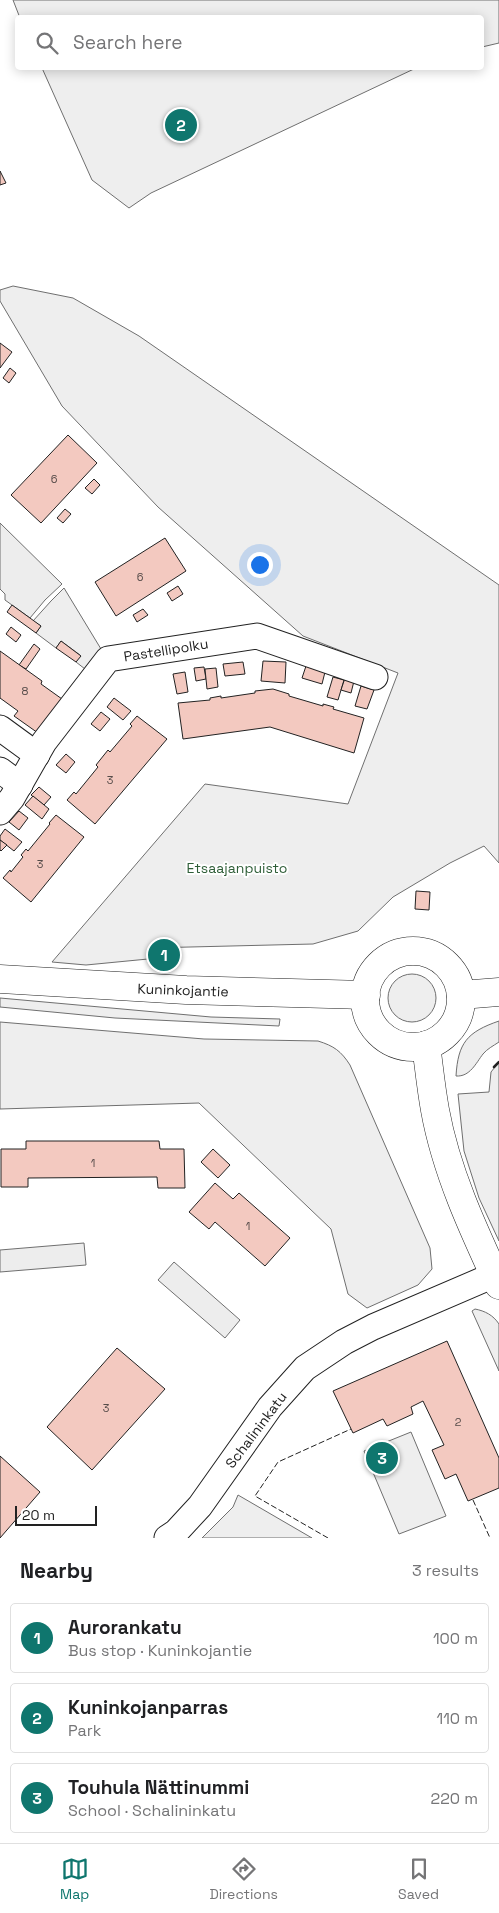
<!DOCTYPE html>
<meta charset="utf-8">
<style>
:root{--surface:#fff;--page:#f6f6f6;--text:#202124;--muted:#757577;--line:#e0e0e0;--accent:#0f766e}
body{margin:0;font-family:"Space Grotesk",sans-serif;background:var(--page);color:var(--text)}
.scale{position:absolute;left:15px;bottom:12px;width:82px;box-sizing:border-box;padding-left:5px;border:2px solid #222;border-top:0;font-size:14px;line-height:18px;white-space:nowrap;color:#222;-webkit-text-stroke:4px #fff;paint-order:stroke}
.you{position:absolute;left:259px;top:564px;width:18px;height:18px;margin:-12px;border:4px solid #fff;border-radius:50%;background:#1a73e8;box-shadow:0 0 0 8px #1a73e833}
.badge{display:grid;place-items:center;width:32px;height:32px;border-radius:50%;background:var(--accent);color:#fff;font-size:16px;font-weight:700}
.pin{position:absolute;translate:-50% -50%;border:2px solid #fff;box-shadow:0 1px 5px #0006}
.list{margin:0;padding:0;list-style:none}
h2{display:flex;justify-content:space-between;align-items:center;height:65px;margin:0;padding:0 20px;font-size:21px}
h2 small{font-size:16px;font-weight:400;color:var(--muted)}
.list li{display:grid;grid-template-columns:32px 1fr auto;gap:15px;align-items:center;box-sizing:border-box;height:70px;margin:0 10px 10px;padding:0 10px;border:1px solid var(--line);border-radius:5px}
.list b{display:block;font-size:19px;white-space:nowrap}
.list p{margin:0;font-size:16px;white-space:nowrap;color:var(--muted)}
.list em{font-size:16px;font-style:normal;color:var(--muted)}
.icon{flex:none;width:28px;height:28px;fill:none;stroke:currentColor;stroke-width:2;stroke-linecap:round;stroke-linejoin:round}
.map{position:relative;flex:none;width:499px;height:1538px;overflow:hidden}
.search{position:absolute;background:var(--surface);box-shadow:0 2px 12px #0003;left:15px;right:15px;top:15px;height:55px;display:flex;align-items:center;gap:12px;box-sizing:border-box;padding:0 18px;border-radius:5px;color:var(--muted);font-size:19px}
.sheet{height:305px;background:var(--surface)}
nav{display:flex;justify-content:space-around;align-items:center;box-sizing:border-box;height:70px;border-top:1px solid var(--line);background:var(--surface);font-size:14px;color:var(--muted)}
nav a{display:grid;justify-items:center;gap:2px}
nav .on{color:var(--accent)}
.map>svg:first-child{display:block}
</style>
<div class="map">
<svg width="499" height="1538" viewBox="0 0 499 1538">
<rect width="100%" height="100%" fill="#fff"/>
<g fill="#eee" stroke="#6f6f6f">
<polygon points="13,0 499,0 499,43 482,47 482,18 20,18"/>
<polygon points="42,68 416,68 151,193 129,208 92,180"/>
<polygon points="13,286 73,298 139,336 499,585 499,863 484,846 450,863 393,897 358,931 313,944 149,948 148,959 86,965 52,962 205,784 348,804 398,673 303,636 158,507 62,406 0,301 0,290"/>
<polygon points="64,588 101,649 85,669 76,662 80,655 61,641 56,648 36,633 41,626 33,621 51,601"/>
<circle cx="412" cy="998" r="24"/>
<polygon points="0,998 211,1017 280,1019 279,1026 115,1018 0,1007"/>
<path d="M499,1021v21c-6,4 -12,7 -16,12 -7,9 -13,23 -27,22 2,-33 11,-44 43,-55z"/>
<path d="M0,1022l204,17 114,2c16,5 23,10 32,24l80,183 2,21 -14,16 -51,23 -19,-14 -17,-65 -132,-126 -199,6z"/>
<polygon points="499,1062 499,1241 479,1198 464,1151 458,1094 489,1092 491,1072"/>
<path d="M475,1309c10,2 18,6 24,15v47l-27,-60z"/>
<polygon points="411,1432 446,1516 399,1534 364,1451"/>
<polygon points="238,1495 312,1538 202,1538 233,1507"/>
</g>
<g fill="#ededed" stroke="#6f6f6f">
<polygon points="0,523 62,584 45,600 30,618 5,600 5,594 0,589"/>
<polygon points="84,1243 86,1265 0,1272 0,1250"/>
<polygon points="174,1262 240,1320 225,1338 158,1280"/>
</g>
<g fill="#f3c9c0" stroke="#222">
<polygon points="0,171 6,183 0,185"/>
<polygon points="0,343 12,352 0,368"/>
<polygon points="10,368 16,373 9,383 3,378"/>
<polygon points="68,435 97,463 41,523 11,495"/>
<polygon points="94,479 100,485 92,494 85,488"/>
<polygon points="65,509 71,514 63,523 57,518"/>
<polygon points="165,538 186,571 116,616 95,582"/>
<polygon points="178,586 183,594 172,601 167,593"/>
<polygon points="12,605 41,626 36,633 7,612"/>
<polygon points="143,609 148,615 137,622 133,615"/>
<polygon points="11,627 21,635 16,642 6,634"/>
<polygon points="61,641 81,656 76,662 56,648"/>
<polygon points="34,644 40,649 26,669 19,665"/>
<polygon points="0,651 42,681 41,684 62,699 38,733 14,716 18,711 0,698"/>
<polygon points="263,661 286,662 285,683 261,681"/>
<polygon points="243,662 245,674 225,676 223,664"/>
<polygon points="306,666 325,672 322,684 302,678"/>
<polygon points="204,667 206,679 196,681 194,668"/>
<polygon points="216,668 218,687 207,689 205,669"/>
<polygon points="185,672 188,692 177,694 173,674"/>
<polygon points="333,677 344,680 338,700 327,697"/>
<polygon points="345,678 354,681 351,693 341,690"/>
<polygon points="361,686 374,690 367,709 355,706"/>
<polygon points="273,689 289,694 289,696 323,706 323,704 334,707 333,709 364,718 354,753 270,727 183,739 178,703 210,700 210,698 221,696 221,698 255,693 255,691"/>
<polygon points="114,698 131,711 123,720 107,707"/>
<polygon points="101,712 110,719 100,731 91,724"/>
<polygon points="137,716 167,739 95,824 67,800 74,792 76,794 98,767 96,765 108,750 110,752 132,726 130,724"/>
<polygon points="66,754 75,762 66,773 56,765"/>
<polygon points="39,787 51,797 44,805 31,795"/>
<polygon points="33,796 49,809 42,819 25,805"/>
<polygon points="19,811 28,818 19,830 9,822"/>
<polygon points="56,815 84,837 31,902 3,878 10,870 11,872 23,857 21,855 26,849 28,851 50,824 49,823"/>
<polygon points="5,829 22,842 14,851 0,840 0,836"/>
<polygon points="0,840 7,845 1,851 0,850"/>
<polygon points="416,891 430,892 429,910 415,909"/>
<polygon points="26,1141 159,1141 160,1149 184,1149 185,1188 158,1188 157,1177 28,1178 28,1187 1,1187 1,1149 26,1149"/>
<polygon points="213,1149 230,1165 218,1178 201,1162"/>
<polygon points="215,1183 233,1199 239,1193 290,1238 265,1266 215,1222 209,1229 189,1212"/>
<polygon points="447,1341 499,1458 499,1488 468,1501 456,1474 445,1479 432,1450 444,1445 423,1401 411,1407 413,1414 387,1426 383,1419 353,1433 333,1391"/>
<polygon points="117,1348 165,1389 92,1470 47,1427"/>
<polygon points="0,1456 40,1492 0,1538"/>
</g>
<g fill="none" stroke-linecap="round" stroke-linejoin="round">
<defs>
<g id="street">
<polyline points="0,728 37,755"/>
<polyline points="0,770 20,785"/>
<polyline points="0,812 12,798 44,742 108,659 257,636 375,677"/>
<polyline points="167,1538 176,1532 200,1506 270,1407 305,1368 344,1342 373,1327 494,1275"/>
</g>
<g id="secondary">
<circle cx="413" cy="999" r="48"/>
<polyline points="0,979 186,990 366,995"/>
<polyline points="461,995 499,992"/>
<path d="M426,1045c3,22 5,43 9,65 11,61 38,119 64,175"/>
</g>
</defs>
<use href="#street" stroke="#222" stroke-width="27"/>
<use href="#secondary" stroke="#222" stroke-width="29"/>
<use href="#street" stroke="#fff" stroke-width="25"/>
<use href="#secondary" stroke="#fff" stroke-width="28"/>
<g stroke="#222" stroke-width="1" stroke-dasharray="6 2.5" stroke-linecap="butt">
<polyline points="473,1500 490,1538"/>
<polyline points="328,1538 255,1496 278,1462 351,1429"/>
</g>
<polyline stroke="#222" stroke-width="2.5" points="494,1067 499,1062"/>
</g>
<g text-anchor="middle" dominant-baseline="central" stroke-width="4" stroke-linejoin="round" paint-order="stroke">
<g font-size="11" fill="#564c4a">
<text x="54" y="479">6</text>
<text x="140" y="577">6</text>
<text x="25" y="691">8</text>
<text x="110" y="780">3</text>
<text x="40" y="864">3</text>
<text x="93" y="1163">1</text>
<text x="248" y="1226">1</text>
<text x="106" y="1408">3</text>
<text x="458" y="1422">2</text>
</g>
<g font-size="14" fill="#222" stroke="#fff">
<text transform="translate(166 650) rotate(-9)">Pastellipolku</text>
<text transform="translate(183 990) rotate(2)">Kuninkojantie</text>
<text transform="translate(256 1430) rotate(-53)">Schalininkatu</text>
</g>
<g font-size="14" fill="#2f5e38" stroke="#fff">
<text x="237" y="868">Etsaajanpuisto</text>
</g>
</g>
</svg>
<div class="scale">20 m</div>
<div class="you"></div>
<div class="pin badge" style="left:164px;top:955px">1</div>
<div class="pin badge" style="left:181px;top:125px">2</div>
<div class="pin badge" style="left:382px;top:1458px">3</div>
<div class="search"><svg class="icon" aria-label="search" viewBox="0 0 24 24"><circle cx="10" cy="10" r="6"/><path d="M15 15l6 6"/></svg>Search here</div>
</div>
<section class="sheet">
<h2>Nearby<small>3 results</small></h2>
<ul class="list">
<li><span class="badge">1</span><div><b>Aurorankatu</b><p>Bus stop · Kuninkojantie</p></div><em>100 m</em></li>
<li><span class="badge">2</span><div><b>Kuninkojanparras</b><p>Park</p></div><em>110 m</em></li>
<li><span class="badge">3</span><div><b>Touhula Nättinummi</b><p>School · Schalininkatu</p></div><em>220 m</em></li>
</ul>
</section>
<nav>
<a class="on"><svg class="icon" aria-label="map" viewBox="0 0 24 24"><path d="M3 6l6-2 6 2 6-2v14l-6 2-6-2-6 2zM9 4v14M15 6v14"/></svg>Map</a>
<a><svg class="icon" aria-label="directions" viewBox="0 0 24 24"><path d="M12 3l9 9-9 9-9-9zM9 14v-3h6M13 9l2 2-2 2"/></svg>Directions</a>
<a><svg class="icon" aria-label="saved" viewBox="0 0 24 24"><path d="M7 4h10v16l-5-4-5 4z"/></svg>Saved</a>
</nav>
